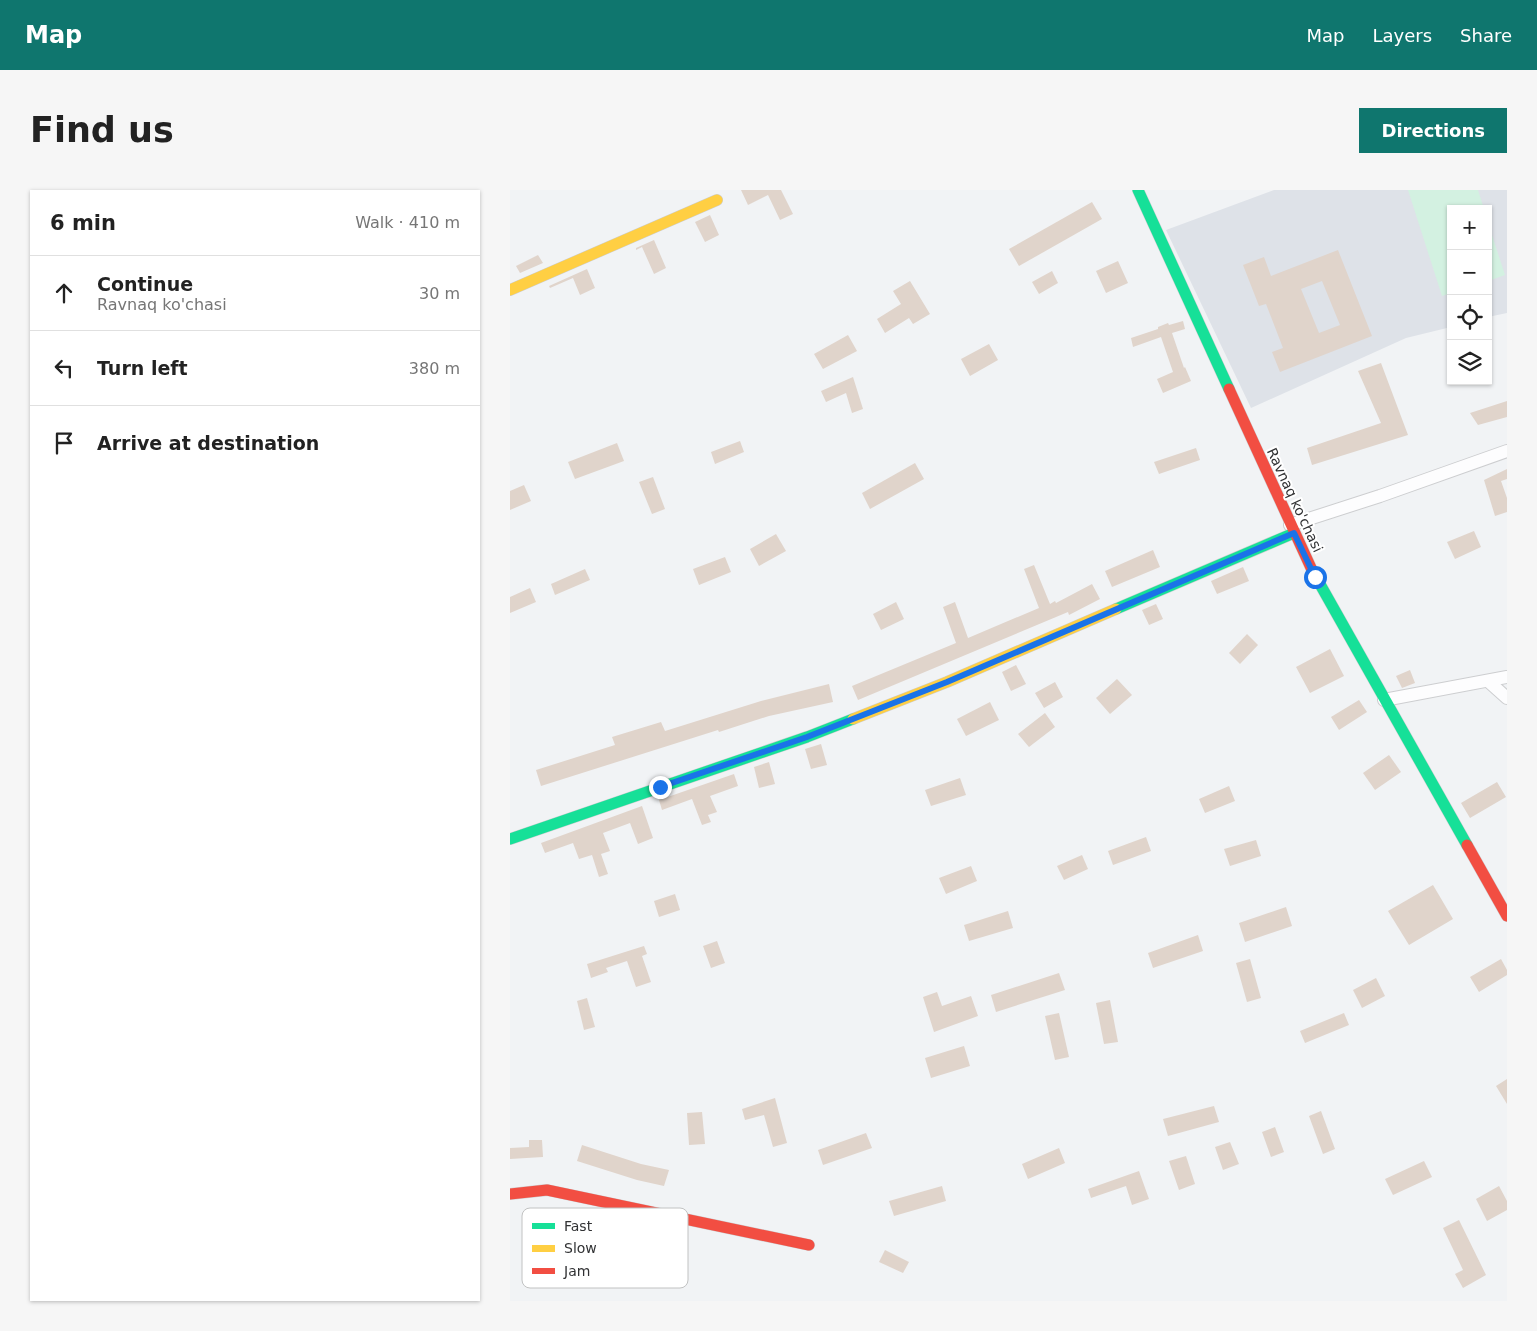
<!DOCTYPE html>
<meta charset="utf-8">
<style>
:root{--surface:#fff;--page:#f6f6f6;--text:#222;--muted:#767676;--line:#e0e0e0;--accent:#0f766e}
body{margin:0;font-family:"DejaVu Sans",sans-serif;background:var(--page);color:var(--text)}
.controls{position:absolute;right:15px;top:15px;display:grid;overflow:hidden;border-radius:0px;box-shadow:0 1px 4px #0004}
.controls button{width:45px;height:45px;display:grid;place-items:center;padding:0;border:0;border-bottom:1px solid var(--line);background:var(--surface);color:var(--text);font:25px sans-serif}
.stop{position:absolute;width:15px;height:15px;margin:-11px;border:4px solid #1a73e8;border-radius:50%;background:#fff}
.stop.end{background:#1a73e8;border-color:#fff;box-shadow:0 1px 5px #0008}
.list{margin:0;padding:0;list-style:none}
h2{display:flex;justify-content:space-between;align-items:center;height:65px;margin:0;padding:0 20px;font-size:21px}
h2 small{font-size:16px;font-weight:400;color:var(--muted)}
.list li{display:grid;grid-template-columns:32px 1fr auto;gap:15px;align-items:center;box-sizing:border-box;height:75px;padding:0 20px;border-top:1px solid var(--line)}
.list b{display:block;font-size:19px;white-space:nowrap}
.list p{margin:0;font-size:16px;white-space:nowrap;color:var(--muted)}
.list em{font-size:16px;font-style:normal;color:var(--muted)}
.icon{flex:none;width:28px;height:28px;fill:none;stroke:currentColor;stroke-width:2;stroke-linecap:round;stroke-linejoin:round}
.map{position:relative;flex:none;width:997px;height:1111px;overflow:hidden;border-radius:0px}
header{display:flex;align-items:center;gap:30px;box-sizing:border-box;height:70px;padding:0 25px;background:var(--accent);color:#fff}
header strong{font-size:24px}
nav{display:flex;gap:28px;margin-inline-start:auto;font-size:18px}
.intro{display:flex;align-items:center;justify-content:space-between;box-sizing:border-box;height:120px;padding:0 30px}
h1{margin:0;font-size:35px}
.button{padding:12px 22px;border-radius:0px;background:var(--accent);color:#fff;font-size:18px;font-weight:700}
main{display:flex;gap:30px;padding:0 30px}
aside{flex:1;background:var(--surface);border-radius:0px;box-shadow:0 1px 4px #0004}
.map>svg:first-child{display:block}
</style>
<header>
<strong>Map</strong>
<nav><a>Map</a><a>Layers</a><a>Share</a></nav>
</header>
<div class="intro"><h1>Find us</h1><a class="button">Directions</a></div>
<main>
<aside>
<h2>6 min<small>Walk · 410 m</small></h2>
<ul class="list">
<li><svg class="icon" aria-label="ahead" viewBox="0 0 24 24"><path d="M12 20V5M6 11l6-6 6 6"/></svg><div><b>Continue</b><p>Ravnaq ko'chasi</p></div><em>30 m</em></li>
<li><svg class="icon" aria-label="left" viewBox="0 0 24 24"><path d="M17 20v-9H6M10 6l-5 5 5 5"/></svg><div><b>Turn left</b></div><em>380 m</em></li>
<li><svg class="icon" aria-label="arrive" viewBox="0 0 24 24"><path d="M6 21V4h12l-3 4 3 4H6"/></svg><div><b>Arrive at destination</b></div></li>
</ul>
</aside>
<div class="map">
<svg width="997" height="1111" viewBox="0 0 997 1111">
<rect width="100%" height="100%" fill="#f1f3f5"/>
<polygon fill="#dee2e8" points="764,0 997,0 997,123 978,127 978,19 941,19 941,137 896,148 741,218 656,40"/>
<g fill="#d3f1e1">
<polygon points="898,0 968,0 974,19 941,19 941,103 932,106"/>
<polygon points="978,33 995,85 978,91"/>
</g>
<g fill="#e0d4cb" fill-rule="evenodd">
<polygon points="231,0 271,0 283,24 270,30 258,5 238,15"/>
<polygon points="582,12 592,29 509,76 499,59"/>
<polygon points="200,25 209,45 195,52 185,32"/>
<polygon points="144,50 156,78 144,84 132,57 126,60 126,58"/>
<path d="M828,60l34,86 -92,36 -8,-20 11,-4 -17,-44 -7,2 -16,-41 21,-8 7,19zM812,91l18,44 -21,8 -18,-44z"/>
<polygon points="28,65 33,73 10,83 6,76"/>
<polygon points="608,71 618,93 596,103 586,81"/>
<polygon points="77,79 85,98 70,105 63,88 40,98 39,96"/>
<polygon points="542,81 548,93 529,104 522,92"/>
<polygon points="400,91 420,124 403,134 399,128 375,143 367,129 391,114 383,101"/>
<polygon points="673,131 675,139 662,143 674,178 675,177 681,191 653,203 647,189 663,182 651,147 623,157 621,148 648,139 648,137 658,133 659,135"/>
<polygon points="338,145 347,161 313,179 304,164"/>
<polygon points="479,154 488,170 460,186 451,169"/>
<polygon points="871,173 898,245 802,275 797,258 871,233 848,181"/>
<polygon points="343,187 353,219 342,223 336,203 316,212 311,201"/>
<polygon points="997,211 997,227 968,235 960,223"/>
<polygon points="230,251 234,262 205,274 201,262"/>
<polygon points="107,253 114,271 65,289 58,272"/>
<polygon points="686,258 690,270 649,284 644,272"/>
<polygon points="405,273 414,289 360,319 352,303"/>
<polygon points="997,279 997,289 991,291 997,308 997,322 985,326 974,290"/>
<polygon points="143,287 155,319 142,324 129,292"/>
<polygon points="14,295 21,311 0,320 0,301"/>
<polygon points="964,341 971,357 945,369 937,352"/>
<polygon points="266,344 276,361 249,376 240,359"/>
<polygon points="643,360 650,377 602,397 595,381"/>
<polygon points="215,367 221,382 189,395 183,379"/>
<polygon points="524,375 540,414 545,411 546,413 582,394 590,409 559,425 558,422 348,510 342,496 446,453 433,417 445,412 458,448 529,418 514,379"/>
<polygon points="733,377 739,391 707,404 701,391"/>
<polygon points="75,379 80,390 45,405 41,394"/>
<polygon points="20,398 26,412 0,423 0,407"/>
<polygon points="386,412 394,429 371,440 363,424"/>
<polygon points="646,414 653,429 639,435 632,420"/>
<polygon points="737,444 748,455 730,474 719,463"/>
<polygon points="820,459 834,486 800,503 786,477"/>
<polygon points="506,475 516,494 501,501 492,482"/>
<polygon points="900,480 905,493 892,498 886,486"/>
<polygon points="607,489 622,505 600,524 586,508"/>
<polygon points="545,492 553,507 534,518 525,503"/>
<polygon points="319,494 323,512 259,526 209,542 208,540 31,596 26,580 105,555 102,547 151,532 155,541 251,511"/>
<polygon points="849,510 857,522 829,540 821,527"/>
<polygon points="480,512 489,530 456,546 447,529"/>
<polygon points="535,523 545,537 519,557 508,544"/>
<polygon points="311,554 317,575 301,579 295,559"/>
<polygon points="879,565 891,582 865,600 853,583"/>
<polygon points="259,572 265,594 249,598 244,577"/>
<polygon points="224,584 228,596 200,606 207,622 198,625 201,632 192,635 182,609 152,620 149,610"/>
<polygon points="450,588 456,605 421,616 415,600"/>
<polygon points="987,592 996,607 960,628 951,613"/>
<polygon points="719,596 725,611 695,623 689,609"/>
<polygon points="132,616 143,648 128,654 120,633 93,643 100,661 91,664 98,684 89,687 82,665 69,669 63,653 35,663 31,653"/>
<polygon points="636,647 641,661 603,675 598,661"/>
<polygon points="746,650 751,666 720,676 714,659"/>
<polygon points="572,665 578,679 554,690 547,676"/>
<polygon points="461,676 467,691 436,704 429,688"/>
<polygon points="923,695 943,729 899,755 878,721"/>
<polygon points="165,704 170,720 149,727 144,711"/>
<polygon points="776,717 782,736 735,752 729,733"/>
<polygon points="498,721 503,738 459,751 454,735"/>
<polygon points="688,745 693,761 643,778 638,763"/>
<polygon points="207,751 215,773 201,778 193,756"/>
<polygon points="134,756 137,764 132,766 141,792 126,797 117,771 96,778 98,782 81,788 77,774"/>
<polygon points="740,769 751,808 737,812 726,773"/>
<polygon points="991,769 997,780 997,785 969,802 960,787"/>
<polygon points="549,783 555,800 486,822 481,805"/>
<polygon points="866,788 875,806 852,818 843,800"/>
<polygon points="427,802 432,816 461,806 468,826 424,842 413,807"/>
<polygon points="77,808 85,837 74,840 67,811"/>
<polygon points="600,810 608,852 594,854 586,813"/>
<polygon points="549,823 559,867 545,870 535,826"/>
<polygon points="834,823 839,835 795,853 790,841"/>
<polygon points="454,856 460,876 421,888 415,868"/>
<polygon points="997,889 997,914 986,896"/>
<polygon points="265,908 277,953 263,957 254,925 235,930 232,919"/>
<polygon points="704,916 709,932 658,946 653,929"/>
<polygon points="811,921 825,959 813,964 799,926"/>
<polygon points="192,922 195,954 179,955 177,923"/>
<polygon points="765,937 774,962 761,967 752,942"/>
<polygon points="356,943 362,958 313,975 308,960"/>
<polygon points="19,950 32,950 33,967 0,969 0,958 19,957"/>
<polygon points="720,952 729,974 713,980 705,957"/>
<polygon points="72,955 131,974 159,980 154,996 127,990 67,971"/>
<polygon points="549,958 555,973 518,989 512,974"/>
<polygon points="676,966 685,994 669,1000 659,971"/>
<polygon points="914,971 922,987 883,1005 875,989"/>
<polygon points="629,981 639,1009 622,1015 616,996 581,1008 578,999"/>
<polygon points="432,996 436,1011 384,1026 379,1011"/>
<polygon points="989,996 997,1011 997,1020 977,1031 966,1009"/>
<polygon points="949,1030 976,1085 953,1098 945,1084 953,1080 933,1038"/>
<polygon points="375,1060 399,1072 393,1083 369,1072"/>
</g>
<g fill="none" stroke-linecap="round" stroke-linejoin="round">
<defs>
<g id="street">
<polyline points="780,335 870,306 997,261"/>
<polyline points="978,491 997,508"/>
<polyline points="874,510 997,487"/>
</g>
<g id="fast">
<polyline points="628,0 719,199"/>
<polyline points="802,380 957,655"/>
<polyline points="606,419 784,343"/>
<polyline points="0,649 297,547 343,529"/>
</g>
<g id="slow">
<polyline points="0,100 207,10"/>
<polyline points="343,529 437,492 606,419"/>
</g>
<g id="jam">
<polyline points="719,199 802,380"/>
<polyline points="957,655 997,726"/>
<polyline points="0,1004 37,1000 299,1055"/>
</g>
</defs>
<use href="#street" stroke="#cdced0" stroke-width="14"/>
<use href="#fast" stroke="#cdced0" stroke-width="12"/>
<use href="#slow" stroke="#cdced0" stroke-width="12"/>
<use href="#jam" stroke="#cdced0" stroke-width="12"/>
<use href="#street" stroke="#fdfdfe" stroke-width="12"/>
<use href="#fast" stroke="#16e098" stroke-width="11"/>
<use href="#slow" stroke="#ffcf43" stroke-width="11"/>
<use href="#jam" stroke="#f24e42" stroke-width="11"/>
</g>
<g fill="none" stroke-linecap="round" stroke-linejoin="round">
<polyline stroke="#1a73e8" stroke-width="6" points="150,597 297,547 437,492 784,343 805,387"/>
</g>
<g text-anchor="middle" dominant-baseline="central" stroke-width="4" stroke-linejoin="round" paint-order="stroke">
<g font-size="14" fill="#313234" stroke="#fff">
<text transform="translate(785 310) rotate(65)">Ravnaq ko'chasi</text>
</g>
</g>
<rect x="12" y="1018" width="166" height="80" rx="8" fill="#fff" stroke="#c1c2c2" stroke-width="1"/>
<rect x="22" y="1033" width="23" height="6" fill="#16e098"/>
<rect x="22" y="1055" width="23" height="7" fill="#ffcf43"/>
<rect x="22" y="1078" width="23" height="6" fill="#f24e42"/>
<g font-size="14" fill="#313234">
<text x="54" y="1041">Fast</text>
<text x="54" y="1063">Slow</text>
<text x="54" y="1086">Jam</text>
</g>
</svg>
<div class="controls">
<button>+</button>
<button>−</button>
<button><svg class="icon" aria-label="locate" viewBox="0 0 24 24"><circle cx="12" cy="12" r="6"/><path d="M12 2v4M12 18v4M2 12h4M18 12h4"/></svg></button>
<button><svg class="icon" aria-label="layers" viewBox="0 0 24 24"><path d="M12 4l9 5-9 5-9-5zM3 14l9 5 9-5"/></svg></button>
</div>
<div class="stop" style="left:805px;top:387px"></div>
<div class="stop end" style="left:150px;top:597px"></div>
</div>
</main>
